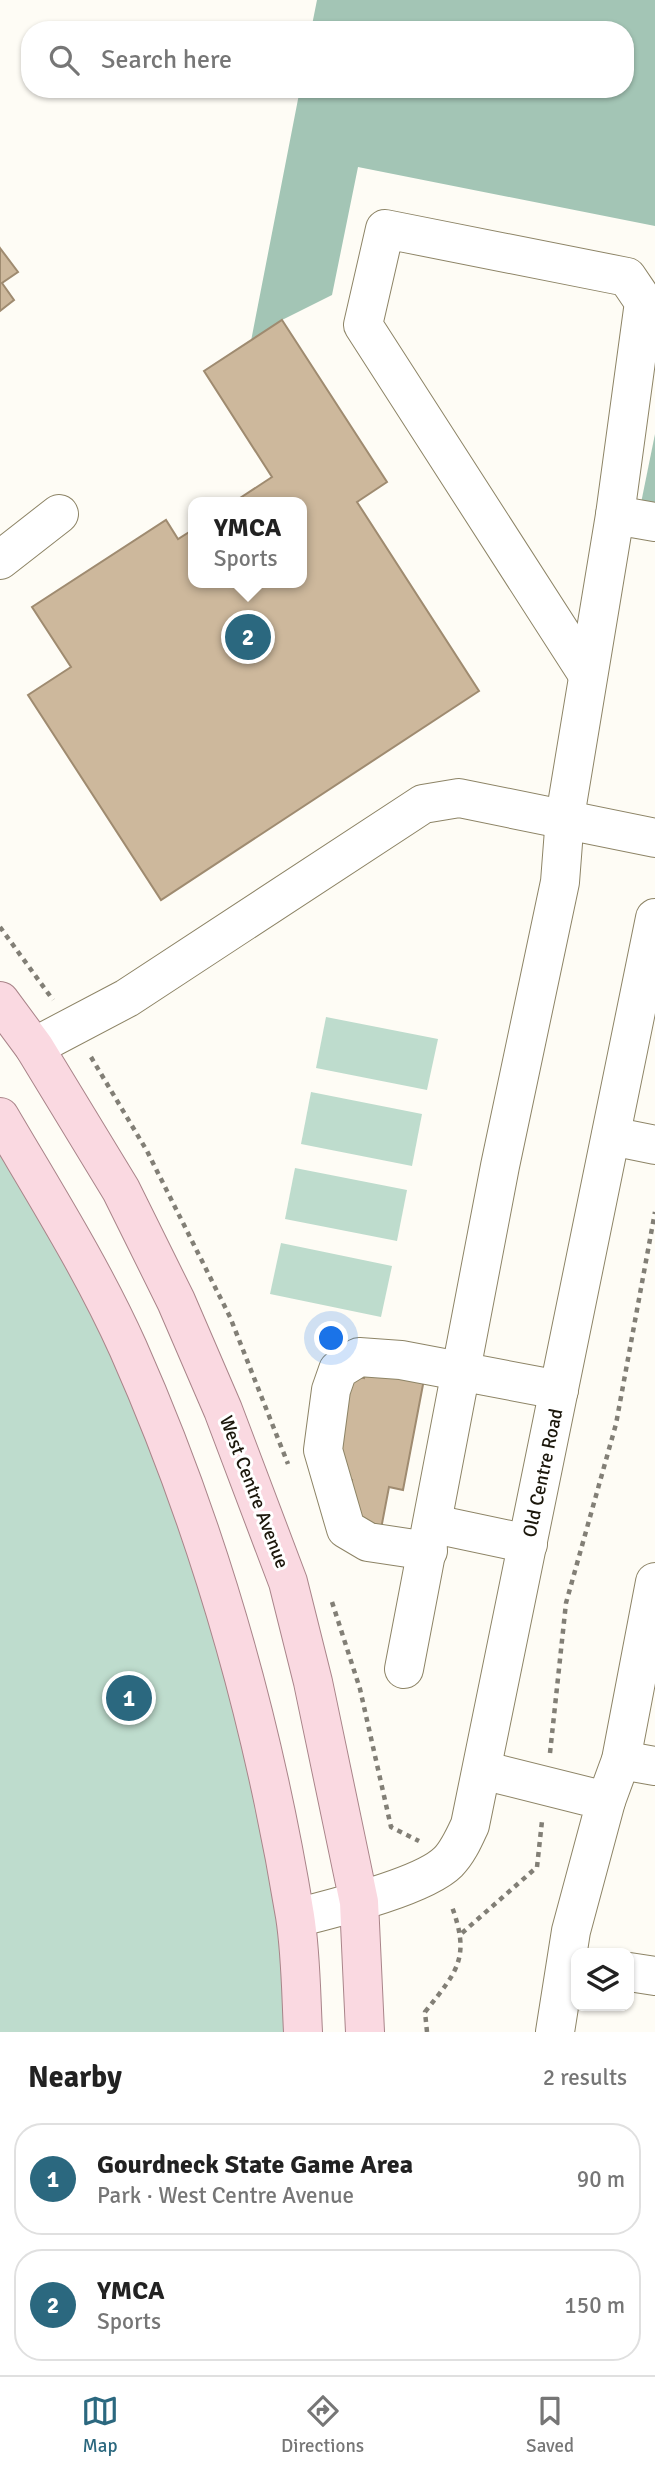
<!DOCTYPE html>
<meta charset="utf-8">
<style>
:root{--surface:#fff;--page:#f2f2f2;--text:#222;--muted:#767676;--line:#e0e0e0;--accent:#2b687f}
body{margin:0;font-family:Signika,sans-serif;background:var(--page);color:var(--text)}
.controls{position:absolute;right:21px;bottom:21px;display:grid;overflow:hidden;border-radius:14px;box-shadow:0 2px 5px #0004}
.controls button{width:63px;height:63px;display:grid;place-items:center;padding:0;border:0;border-bottom:2px solid var(--line);background:var(--surface);color:var(--text);font:35px sans-serif}
.you{position:absolute;left:332px;top:1339px;width:24px;height:24px;margin:-18px;border:5px solid #fff;border-radius:50%;background:#1a73e8;box-shadow:0 0 0 10px #1a73e833}
.badge{display:grid;place-items:center;width:46px;height:46px;border-radius:50%;background:var(--accent);color:#fff;font-size:23px;font-weight:700}
.pin{position:absolute;translate:-50% -50%;border:4px solid #fff;box-shadow:0 2px 7px #0006}
.popup{position:absolute;left:188px;top:497px;width:119px;height:91px;box-sizing:border-box;display:grid;place-content:center;border-radius:14px;background:var(--surface);filter:drop-shadow(0 2px 5px #0005);font-size:23px;white-space:nowrap;color:var(--muted)}
.popup b{font-size:26px;color:var(--text)}
.popup::after{content:'';position:absolute;left:50%;top:100%;margin-left:-14px;border:14px solid transparent;border-top-color:var(--surface)}
.list{margin:0;padding:0;list-style:none}
h2{display:flex;justify-content:space-between;align-items:center;height:91px;margin:0;padding:0 28px;font-size:30px}
h2 small{font-size:23px;font-weight:400;color:var(--muted)}
.list li{display:grid;grid-template-columns:46px 1fr auto;gap:21px;align-items:center;box-sizing:border-box;height:112px;margin:0 14px 14px;padding:0 14px;border:2px solid var(--line);border-radius:28px}
.list b{display:block;font-size:26px;white-space:nowrap}
.list p{margin:0;font-size:23px;white-space:nowrap;color:var(--muted)}
.list em{font-size:23px;font-style:normal;color:var(--muted)}
.icon{flex:none;width:38px;height:38px;fill:none;stroke:currentColor;stroke-width:2;stroke-linecap:round;stroke-linejoin:round}
.map{position:relative;flex:none;width:655px;height:2032px;overflow:hidden}
.search{position:absolute;background:var(--surface);box-shadow:0 2px 5px #0004;left:21px;right:21px;top:21px;height:77px;display:flex;align-items:center;gap:18px;box-sizing:border-box;padding:0 24px;border-radius:28px;color:var(--muted);font-size:26px}
.sheet{height:343px;background:var(--surface)}
nav{display:flex;justify-content:space-around;align-items:center;box-sizing:border-box;height:98px;border-top:2px solid var(--line);background:var(--surface);font-size:19px;color:var(--muted)}
nav a{display:grid;justify-items:center;gap:4px}
nav .on{color:var(--accent)}
.map>svg:first-child{display:block}
</style>
<div class="map">
<svg width="655" height="2032" viewBox="0 0 655 2032">
<rect width="100%" height="100%" fill="#fefcf5"/>
<g fill="#bedccd">
<polygon points="326,1017 438,1039 427,1090 316,1068"/>
<polygon points="311,1092 422,1114 412,1166 301,1144"/>
<polygon points="0,1107 211,1513 314,2032 0,2032"/>
<polygon points="295,1168 407,1190 397,1241 285,1219"/>
<polygon points="281,1243 392,1266 381,1317 270,1294"/>
</g>
<g fill="#a3c5b5">
<polygon points="317,0 655,0 655,226 358,167 332,295 282,320 251,341 300,89 625,89 625,30 311,30"/>
<polygon points="655,434 655,509 640,508"/>
</g>
<g fill="#cdb89c" stroke="#9f8b70" stroke-width="2">
<polygon points="0,248 18,272 2,283 14,300 0,311"/>
<polygon points="282,320 387,482 357,502 479,691 161,900 28,695 71,667 32,607 166,520 178,539 194,529 194,583 302,583 302,502 234,502 272,477 204,371"/>
<polygon points="366,1363 425,1374 403,1490 389,1487 381,1529 346,1521 352,1480 343,1478 337,1390 353,1376 364,1378"/>
</g>
<g fill="none" stroke-linecap="round" stroke-linejoin="round">
<defs>
<g id="minor">
<polyline points="0,560 59,514"/>
<polyline points="588,675 363,325 385,229 627,277 644,302 615,515"/>
<polyline points="34,1047 127,998 423,804 459,798 655,838"/>
<polyline points="611,1136 655,1145"/>
<polyline points="434,1524 528,1544"/>
<polyline points="428,1551 368,1542 346,1529 323,1450 331,1390 338,1370 359,1357 401,1360 559,1390"/>
<polyline points="404,1669 500,1166 560,882 565,817 615,515 655,522"/>
<polyline points="621,1760 655,1766"/>
<polyline points="482,1770 606,1801 571,1931 555,2032"/>
<polyline points="606,1801 621,1760 655,1582"/>
<path d="M296,1918c35,-9 127,-31 152,-56 10,-10 16,-24 22,-37l185,-907"/>
<polyline points="629,1972 655,1976"/>
</g>
<g id="major">
<polyline points="0,1001 34,1047 121,1190 176,1301 223,1410 288,1582 313,1682 359,1902 365,2032"/>
<path d="M0,1117c44,75 92,151 128,231 80,180 135,373 167,568 6,38 6,78 8,116"/>
</g>
</defs>
<use href="#minor" stroke="#8d8466" stroke-width="40"/>
<use href="#major" stroke="#a98489" stroke-width="40"/>
<g stroke="#827f76" stroke-width="4.5" stroke-dasharray="5 5" stroke-linecap="butt">
<polyline points="0,927 53,1000"/>
<polyline points="91,1057 147,1151 230,1317 288,1464"/>
<polyline points="332,1602 360,1689 391,1827 419,1841"/>
<polyline points="550,1753 566,1603 616,1424 655,1212"/>
<polyline points="462,1933 537,1867 542,1821"/>
<path d="M427,2032l-2,-20c33,-42 46,-54 26,-108"/>
</g>
<use href="#minor" stroke="#fff" stroke-width="38"/>
<use href="#major" stroke="#fad9e1" stroke-width="38"/>
</g>
<g text-anchor="middle" dominant-baseline="central" stroke-width="6" stroke-linejoin="round" paint-order="stroke">
<g font-size="19" fill="#1b170b" stroke="#fff">
<text transform="translate(543 1473) rotate(-78)">Old Centre Road</text>
<text transform="translate(254 1492) rotate(69)">West Centre Avenue</text>
</g>
</g>
</svg>
<div class="controls">
<button><svg class="icon" aria-label="layers" viewBox="0 0 24 24"><path d="M12 4l9 5-9 5-9-5zM3 14l9 5 9-5"/></svg></button>
</div>
<div class="you"></div>
<div class="pin badge" style="left:129px;top:1698px">1</div>
<div class="pin badge" style="left:248px;top:637px">2</div>
<div class="popup"><b>YMCA</b>Sports</div>
<div class="search"><svg class="icon" aria-label="search" viewBox="0 0 24 24"><circle cx="10" cy="10" r="6"/><path d="M15 15l6 6"/></svg>Search here</div>
</div>
<section class="sheet">
<h2>Nearby<small>2 results</small></h2>
<ul class="list">
<li><span class="badge">1</span><div><b>Gourdneck State Game Area</b><p>Park · West Centre Avenue</p></div><em>90 m</em></li>
<li><span class="badge">2</span><div><b>YMCA</b><p>Sports</p></div><em>150 m</em></li>
</ul>
</section>
<nav>
<a class="on"><svg class="icon" aria-label="map" viewBox="0 0 24 24"><path d="M3 6l6-2 6 2 6-2v14l-6 2-6-2-6 2zM9 4v14M15 6v14"/></svg>Map</a>
<a><svg class="icon" aria-label="directions" viewBox="0 0 24 24"><path d="M12 3l9 9-9 9-9-9zM9 14v-3h6M13 9l2 2-2 2"/></svg>Directions</a>
<a><svg class="icon" aria-label="saved" viewBox="0 0 24 24"><path d="M7 4h10v16l-5-4-5 4z"/></svg>Saved</a>
</nav>
